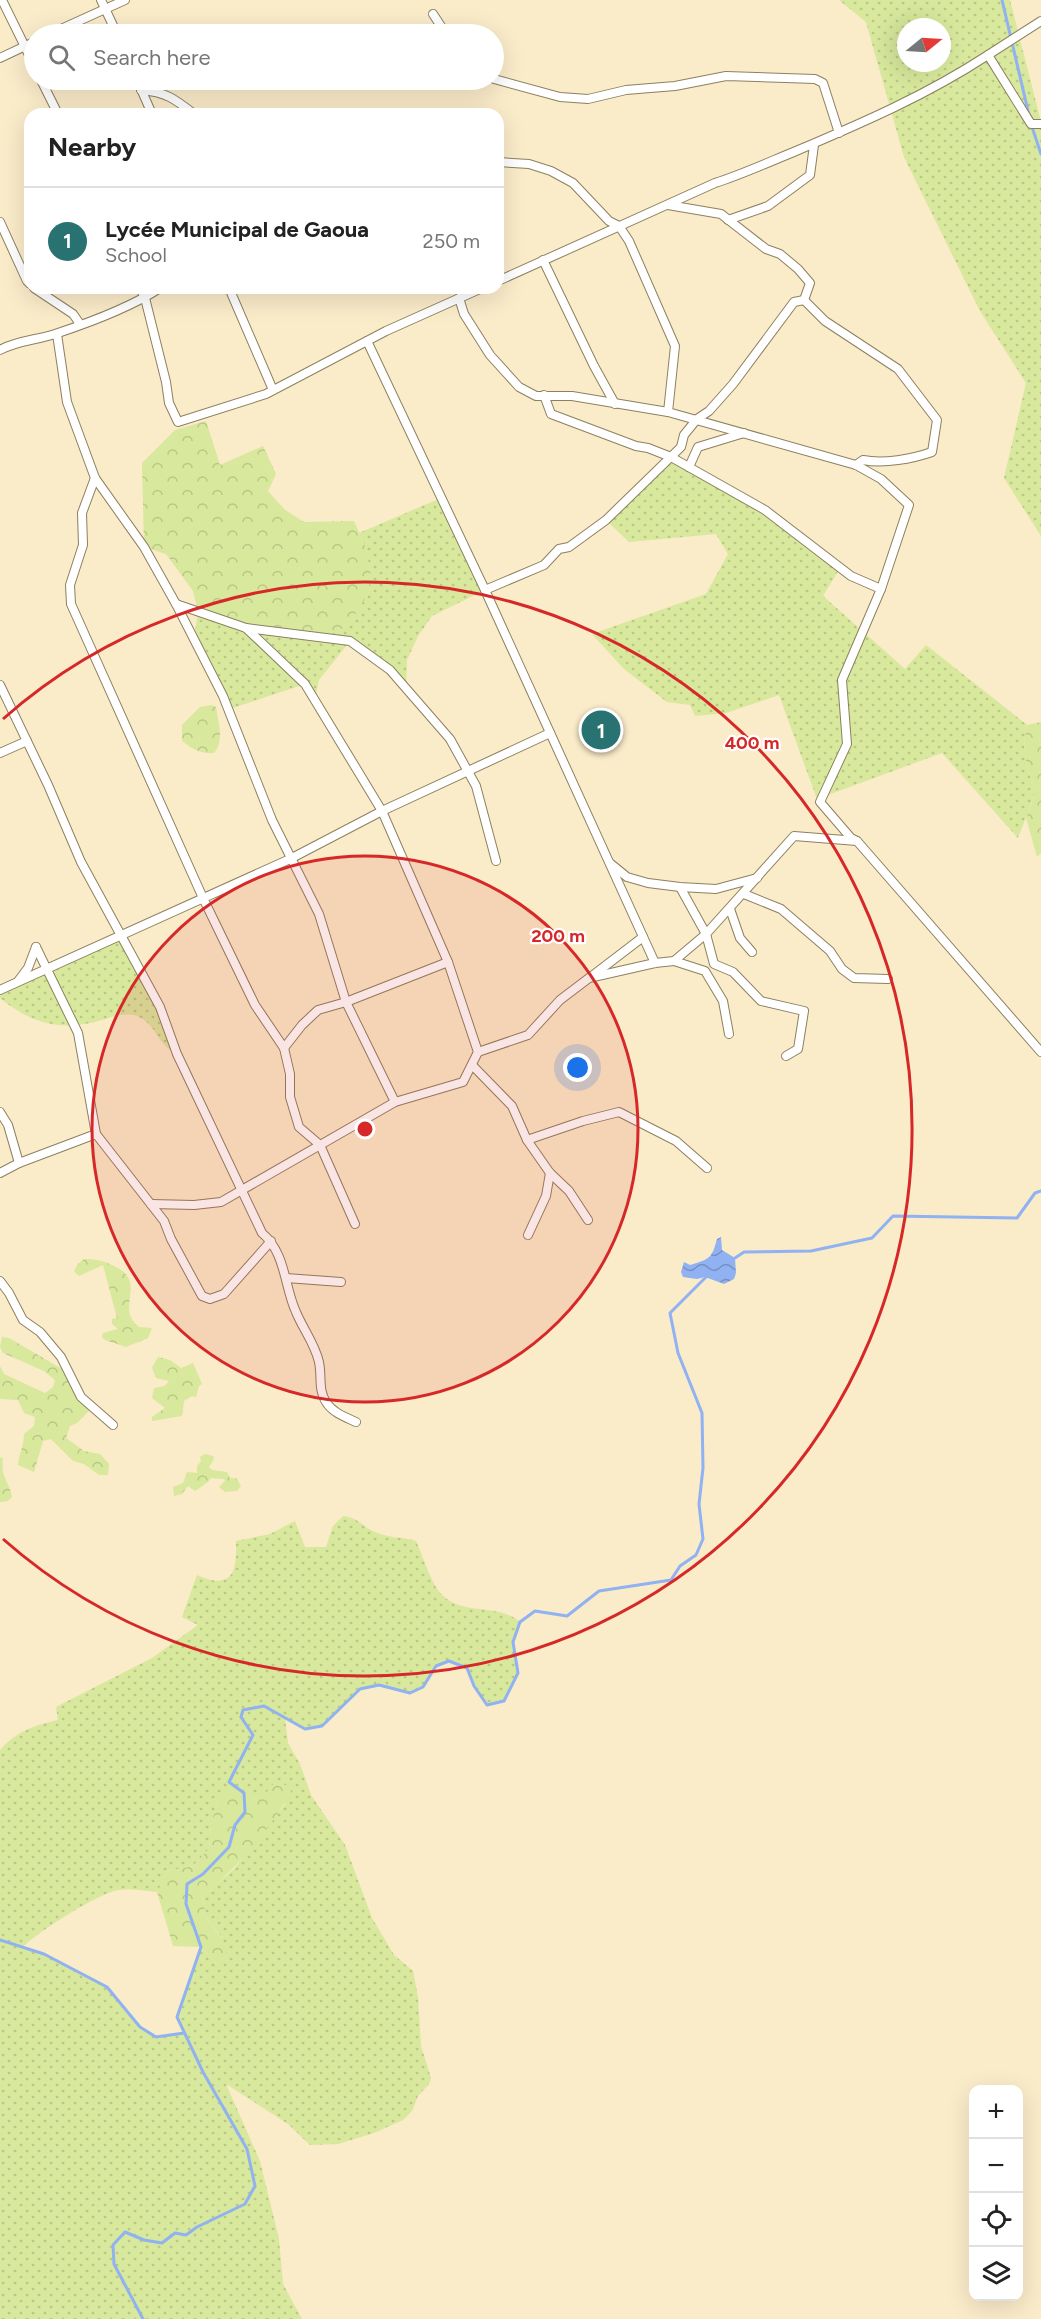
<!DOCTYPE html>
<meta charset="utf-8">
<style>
:root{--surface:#fff;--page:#f2f2f2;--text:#222;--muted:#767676;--line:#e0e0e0;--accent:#287271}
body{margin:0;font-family:Figtree,sans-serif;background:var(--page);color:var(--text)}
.controls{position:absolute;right:18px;bottom:18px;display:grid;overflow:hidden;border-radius:12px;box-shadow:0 6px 24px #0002}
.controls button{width:54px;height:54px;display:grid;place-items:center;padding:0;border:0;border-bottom:2px solid var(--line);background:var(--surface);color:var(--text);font:30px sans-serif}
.compass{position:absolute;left:897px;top:18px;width:54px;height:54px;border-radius:50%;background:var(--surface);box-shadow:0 6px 24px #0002;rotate:72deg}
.you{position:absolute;left:578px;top:1068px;width:21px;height:21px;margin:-15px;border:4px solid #fff;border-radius:50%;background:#1a73e8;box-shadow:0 0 0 9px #1a73e833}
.badge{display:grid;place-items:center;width:39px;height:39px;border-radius:50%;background:var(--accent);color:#fff;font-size:20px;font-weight:700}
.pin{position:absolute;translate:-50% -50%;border:3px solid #fff;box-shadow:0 2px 6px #0006}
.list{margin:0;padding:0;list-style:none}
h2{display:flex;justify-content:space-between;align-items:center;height:78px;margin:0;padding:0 24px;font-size:26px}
h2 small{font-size:20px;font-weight:400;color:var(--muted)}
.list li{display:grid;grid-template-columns:39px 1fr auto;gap:18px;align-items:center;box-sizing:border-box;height:108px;padding:0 24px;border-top:2px solid var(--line)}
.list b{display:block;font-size:22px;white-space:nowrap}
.list p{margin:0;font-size:20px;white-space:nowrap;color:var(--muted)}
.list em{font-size:20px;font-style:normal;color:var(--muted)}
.icon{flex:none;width:33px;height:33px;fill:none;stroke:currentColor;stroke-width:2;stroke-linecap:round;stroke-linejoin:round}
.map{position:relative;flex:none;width:1041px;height:2319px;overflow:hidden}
.search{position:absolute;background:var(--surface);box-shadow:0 6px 24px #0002;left:24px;top:24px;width:480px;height:66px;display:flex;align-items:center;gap:15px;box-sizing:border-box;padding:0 21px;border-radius:33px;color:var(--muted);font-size:22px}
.panel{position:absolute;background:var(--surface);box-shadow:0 6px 24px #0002;left:24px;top:108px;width:480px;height:186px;border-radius:18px}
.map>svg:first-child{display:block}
</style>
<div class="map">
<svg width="1041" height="2319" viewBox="0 0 1041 2319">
<defs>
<pattern id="grass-dots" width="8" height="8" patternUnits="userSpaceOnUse" patternTransform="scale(1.5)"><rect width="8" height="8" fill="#d8e89c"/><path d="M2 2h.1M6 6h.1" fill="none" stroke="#bac786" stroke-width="1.8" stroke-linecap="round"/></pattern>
<pattern id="forest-crowns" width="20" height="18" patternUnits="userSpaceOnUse" patternTransform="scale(1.5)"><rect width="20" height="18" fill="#d8e89c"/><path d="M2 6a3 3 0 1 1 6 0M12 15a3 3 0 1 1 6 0" fill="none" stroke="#bac786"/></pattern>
<pattern id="water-waves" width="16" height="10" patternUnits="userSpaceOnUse" patternTransform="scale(1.5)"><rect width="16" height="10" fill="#90b1f2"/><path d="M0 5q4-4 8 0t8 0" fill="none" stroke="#7690c3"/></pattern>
</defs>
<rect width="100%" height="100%" fill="#faebc9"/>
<g fill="url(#grass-dots)" fill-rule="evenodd">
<path d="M839,0h171l31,122v414l-37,-58 22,-95 -46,-72 -76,-154 -38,-135zM906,27h36v36h-36z"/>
<path d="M671,457l94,53 75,58 -17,28 82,73 21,-24 101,80c-6,25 0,43 9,66l-18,47 -76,-85 -125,46 -38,-104 -53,18 -31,3 -5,-11 -23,-3 -43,-33 -32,-35 114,-40 22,-40 -12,-20 -87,8 -23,-22z"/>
<polygon points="441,498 485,590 432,616 418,636 407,660 406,688 350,641 319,680 315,699 305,684 230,709 194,638 198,612 323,638 349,625 369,592 366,548 359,533"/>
<path d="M119,936l25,41 33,77c-19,-9 -21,-28 -36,-36 -14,-8 -31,0 -46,4 -39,9 -65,0 -95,-24v-8z"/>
<path d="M343,1516c17,2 20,12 34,17 13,5 26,4 39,8 7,15 15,43 26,54 21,21 57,8 78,27l-7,20 5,31 -14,28 -17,4 -13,-19 -7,-18 -18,-7 -13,5 -13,21 -13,6 -31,-8 -19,4 -38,37 -17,3 -20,-11 3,25 12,21 11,31 34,50 27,73 22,37 19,16 5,26 3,49 10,32 -2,6 -11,12 -6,15 -9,9 -29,13 -36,11 -28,1 -22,-21 -62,-40 34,77 19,78 4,45 19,35h-302v-569c17,-19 35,-25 58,-30l-2,-13 96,-49 46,-33 -16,-8 15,-42c36,16 40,-3 39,-34l34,-7 25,-13 10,26h21l7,-21zM275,1782l10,22 -51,65 -32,28 5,22 15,19 -3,28 -18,-19 -24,70 7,16 -28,4 -16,-10 -33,-40 -63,-33 -21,-7c13,-14 77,-55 96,-57 12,-2 26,1 38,2l12,-21 24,-5 16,-17 2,-24 7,-26 11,-16 26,16 12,-7z"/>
</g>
<g fill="url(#forest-crowns)">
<polygon points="206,421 220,465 263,446 276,474 268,491 285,510 304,522 354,521 366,548 370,570 369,592 349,625 324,638 246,628 198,612 193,591 166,554 144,547 142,463 175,430"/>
<path d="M212,705l4,2c2,15 9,34 -2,46 -13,1 -22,-4 -32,-12v-16l18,-18z"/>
<path d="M1041,722v131l-4,4 -11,-39 10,-27c-9,-24 -15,-39 -9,-66z"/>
<path d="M84,1259c13,0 20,2 32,8 32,16 -2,41 23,60l13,1 -4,10 -22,9 -21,-7 -3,-3 1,-4 15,-4 -6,-5v-5l5,-1 -14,-53 -24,11 -5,-5 4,-7z"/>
<path d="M2,1337l7,1 60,35 23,35 -15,15 -7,3 -4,12 18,13 16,3 9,10 -1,11h-9l-15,-11 -11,-3 -22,-22 -8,2 -9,31 -16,-7c1,-11 6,-19 6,-31l10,-8 1,-9 -11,-4 -6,-13 -18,-1v-33l4,8 41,19 8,-6 2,-7 -11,-9 -41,-18 -3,-6z"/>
<polygon points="158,1357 170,1360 181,1368 193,1363 202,1384 199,1386 196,1397 192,1396 184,1401 182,1416 152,1421 152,1417 165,1408 152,1398 154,1388 165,1386 169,1381 156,1378 152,1368"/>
<polygon points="205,1454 213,1456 214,1459 209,1467 212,1470 227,1472 230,1478 236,1478 241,1486 237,1491 225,1492 219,1487 225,1481 224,1479 211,1478 208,1482 195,1491 188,1486 182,1494 174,1496 173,1487 183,1483 187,1472 197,1473 197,1466 201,1461 200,1457"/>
<path d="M0,1457l3,2c-3,17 6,22 9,38l-4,4 -8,1z"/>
<path d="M229,1782l26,17 12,-7 8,-10 14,4 3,3c-20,40 -56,79 -90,108l5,22 15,20 5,17 -8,10 -18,-19 -28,-1 -16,-54 12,-21 24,-5 16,-17 2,-24 7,-26z"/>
</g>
<path fill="url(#water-waves)" d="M721,1237l1,13 13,8 1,15 -2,6 -10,5 -19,-7 -8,2 -14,-2 -2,-5 3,-10 6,3c20,-6 22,-7 27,-26z"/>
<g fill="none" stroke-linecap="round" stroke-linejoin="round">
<g stroke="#90b1f2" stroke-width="3">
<polyline points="1002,0 1029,115"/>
<polyline points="1031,124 1041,154"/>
<polyline points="732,1260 744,1252 811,1251 872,1238 893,1216 1017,1218 1035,1193 1041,1191"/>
<polyline points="0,1940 44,1954 107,1987 140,2027 156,2037 184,2033"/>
<polyline points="143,2319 114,2264 113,2245 125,2232 144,2240 162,2243 175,2233 186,2235 197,2227 245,2204 255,2186 247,2149 203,2072 177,2017 201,1947 186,1904 187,1884 203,1874 229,1847 235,1825 245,1812 244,1793 229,1782 253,1735 241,1717 243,1710 264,1706 305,1729 322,1726 360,1689 379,1685 410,1693 423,1687 436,1666 449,1661 467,1668 474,1686 487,1705 504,1701 518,1673 513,1642 520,1622 535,1611 567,1616 599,1591 671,1580 680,1566 696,1555 703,1539 699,1504 703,1468 702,1413 678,1353 670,1313 707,1276"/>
</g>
<defs>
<g id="minor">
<polyline points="2,0 34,65"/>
<polyline points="101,0 117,34"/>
<polyline points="433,14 446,34"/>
<polyline points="50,34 125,0"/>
<polyline points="988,55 1041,21"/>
<polyline points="0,58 34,42"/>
<polyline points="494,79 560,97 588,99 626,90 675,86 726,76 815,79 823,83 839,133"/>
<polyline points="41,80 58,114"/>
<polyline points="137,80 152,114"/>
<path d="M141,90c25,2 34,9 53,24"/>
<polyline points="498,162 529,164 551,171 573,183 609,221 619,226 629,241 675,346 668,412"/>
<polyline points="668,205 721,214 766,249 780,254 798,269 810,283 804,300"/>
<polyline points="728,220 768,206 810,175 814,145"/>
<polyline points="0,222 27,281 30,284"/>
<polyline points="543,260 594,366 615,404"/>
<path d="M498,281l217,-98c28,-9 54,-21 81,-32 66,-28 131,-56 192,-96l43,69h10"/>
<polyline points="34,288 73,314 80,324"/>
<polyline points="140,288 145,298 166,382 169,403 178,422 266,394 386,331 482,288"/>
<polyline points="229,288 273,390"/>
<polyline points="459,298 464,314 490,355 519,387 536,396 572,396 668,412 856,465 881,479 909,505 881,589 842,680 847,744 820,802 851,838 857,841"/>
<path d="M804,300l21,21 73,48 39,51 -5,32c-20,7 -48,12 -69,8l-7,5"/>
<polyline points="57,334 67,402 95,478 144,547 176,604 223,696 272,820 319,914 346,1002 395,1102"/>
<polyline points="367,341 485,590 655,963"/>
<path d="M0,350c18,-10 39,-10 58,-17 33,-11 73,-26 102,-45"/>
<polyline points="544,395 551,414 636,446 648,448 671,457 765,510 851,576 881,589"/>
<polyline points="689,467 698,447 744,433"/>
<polyline points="95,478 82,513 83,545 70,585 71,604 203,898 255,1005 284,1048 290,1074 290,1097 299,1127 320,1145 355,1224"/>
<polyline points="485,590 544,565 559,549 569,547 606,520 681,447 684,435 697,419 709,411 733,384 794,302 804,300"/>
<polyline points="246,628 350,641 390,670 450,739 476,786 496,861"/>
<path d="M0,685l48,100 33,77 79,145 17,47 85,179c24,20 22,53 34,79 7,17 19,32 23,50 3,14 -1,28 7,40 7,11 19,15 30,20"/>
<polyline points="0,753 27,741"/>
<polyline points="611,864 627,877 648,883 680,887 716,889 757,878"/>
<polyline points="680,887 706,934 714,964 733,972 761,1001 804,1011 798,1049 786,1056"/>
<polyline points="744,894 781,909 830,951 842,969 854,978 888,979"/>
<polyline points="730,909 740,938 752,952"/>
<polyline points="36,947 78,1033 96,1134 164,1221 171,1239 202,1296 210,1299 224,1294 271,1241"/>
<polyline points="674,961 705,971 723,1001 729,1034"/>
<polyline points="592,976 643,937"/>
<polyline points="19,980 28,968 36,947"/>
<polyline points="0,990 290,859 382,811 550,733"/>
<polyline points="284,1048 302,1025 318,1010 346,1002 448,962"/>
<polyline points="478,1052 528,1035 560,1000 589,978 655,963 674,961 706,934 794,836 857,841 1041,1052"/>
<polyline points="472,1065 512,1106 527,1140 550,1173 569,1191 588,1220"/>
<polyline points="0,1112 8,1125 19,1163"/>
<polyline points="527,1140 583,1121 619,1112 676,1141 707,1168"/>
<polyline points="0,1173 19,1163 96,1134"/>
<polyline points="151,1204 194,1205 221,1202 395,1102 463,1082 478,1052 448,962 382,811 305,684 246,628 176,604"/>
<polyline points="528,1235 546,1196 550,1173"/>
<polyline points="286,1278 341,1282"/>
<polyline points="0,1281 9,1293 23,1320 40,1332 61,1357 81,1397 113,1425"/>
</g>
</defs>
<use href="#minor" stroke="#8d8060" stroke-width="10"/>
<use href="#minor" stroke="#fff" stroke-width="8"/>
</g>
<circle cx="365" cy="1129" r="273" fill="#d62828" fill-opacity=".12"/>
<g fill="none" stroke="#d62828" stroke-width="3">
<circle cx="365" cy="1129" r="273"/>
<path d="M3 719A547 547 0 1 1 3 1539"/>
</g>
<circle cx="365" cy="1129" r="9" fill="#d62828" stroke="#fff" stroke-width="3"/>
<g font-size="18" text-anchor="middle" font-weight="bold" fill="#d62828" stroke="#fff" stroke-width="4.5" stroke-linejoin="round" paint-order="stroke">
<text x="752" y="749">400 m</text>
<text x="558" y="942">200 m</text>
</g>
</svg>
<div class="controls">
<button>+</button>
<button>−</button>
<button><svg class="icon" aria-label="locate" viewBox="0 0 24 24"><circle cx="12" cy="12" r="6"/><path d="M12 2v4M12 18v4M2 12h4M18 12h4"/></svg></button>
<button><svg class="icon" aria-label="layers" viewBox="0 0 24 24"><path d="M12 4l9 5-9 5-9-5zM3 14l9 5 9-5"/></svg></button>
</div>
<svg class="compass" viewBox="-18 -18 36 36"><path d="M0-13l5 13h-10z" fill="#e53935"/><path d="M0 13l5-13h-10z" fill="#767676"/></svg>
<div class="you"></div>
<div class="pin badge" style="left:601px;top:730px">1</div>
<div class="search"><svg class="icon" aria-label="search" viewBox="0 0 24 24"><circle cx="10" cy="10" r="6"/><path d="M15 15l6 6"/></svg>Search here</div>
<section class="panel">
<h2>Nearby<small></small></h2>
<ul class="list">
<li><span class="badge">1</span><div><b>Lycée Municipal de Gaoua</b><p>School</p></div><em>250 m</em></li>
</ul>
</section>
</div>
